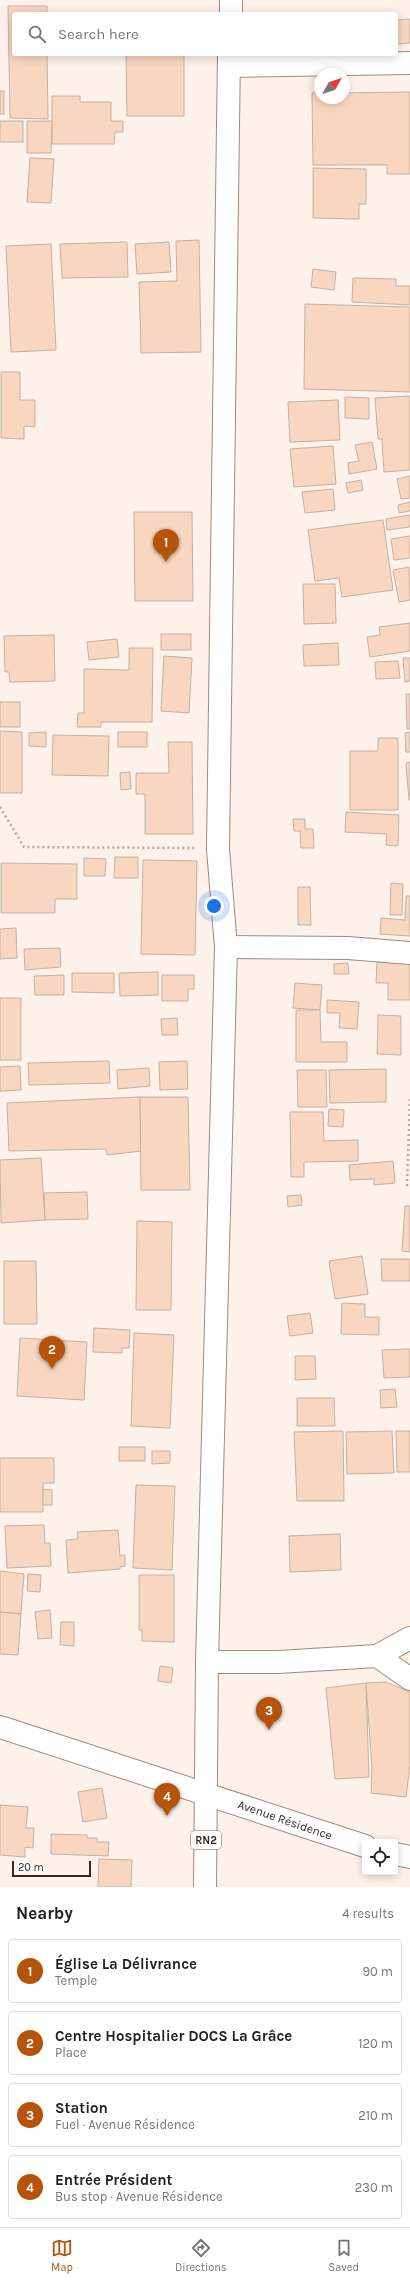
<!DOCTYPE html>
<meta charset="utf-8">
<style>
:root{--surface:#fff;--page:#f2f2f2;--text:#202124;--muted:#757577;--line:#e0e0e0;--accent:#b45309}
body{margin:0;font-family:Karla,sans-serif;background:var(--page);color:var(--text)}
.controls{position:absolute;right:12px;bottom:12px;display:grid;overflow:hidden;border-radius:4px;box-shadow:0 2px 10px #0003}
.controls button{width:36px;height:36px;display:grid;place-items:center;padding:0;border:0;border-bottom:1px solid var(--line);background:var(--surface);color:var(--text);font:20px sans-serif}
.compass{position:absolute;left:314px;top:68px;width:36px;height:36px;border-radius:50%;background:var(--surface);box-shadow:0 2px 10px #0003;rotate:50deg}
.scale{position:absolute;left:12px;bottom:10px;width:79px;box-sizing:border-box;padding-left:4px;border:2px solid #2f2823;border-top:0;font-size:11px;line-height:14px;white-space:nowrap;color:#2f2823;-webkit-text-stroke:3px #fff;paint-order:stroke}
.you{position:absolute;left:214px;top:906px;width:14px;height:14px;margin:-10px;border:3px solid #fff;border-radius:50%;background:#1a73e8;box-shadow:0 0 0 6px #1a73e833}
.badge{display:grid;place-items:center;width:26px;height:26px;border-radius:50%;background:var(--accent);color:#fff;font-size:13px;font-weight:700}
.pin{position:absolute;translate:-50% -33px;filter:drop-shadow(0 1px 2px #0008)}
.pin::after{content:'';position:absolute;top:21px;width:14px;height:12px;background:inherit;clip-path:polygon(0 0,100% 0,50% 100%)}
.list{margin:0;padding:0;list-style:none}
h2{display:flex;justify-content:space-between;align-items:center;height:52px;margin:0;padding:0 16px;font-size:17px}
h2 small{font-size:13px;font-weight:400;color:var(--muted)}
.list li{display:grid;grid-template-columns:26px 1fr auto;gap:12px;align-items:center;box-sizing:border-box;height:64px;margin:0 8px 8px;padding:0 8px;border:1px solid var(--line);border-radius:4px}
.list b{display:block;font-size:15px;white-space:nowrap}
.list p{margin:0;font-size:13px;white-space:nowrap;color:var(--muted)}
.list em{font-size:13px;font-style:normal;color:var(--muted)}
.icon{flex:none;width:22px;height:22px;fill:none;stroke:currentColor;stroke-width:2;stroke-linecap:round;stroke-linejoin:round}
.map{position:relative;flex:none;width:410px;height:1887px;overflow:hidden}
.search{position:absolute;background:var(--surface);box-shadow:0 2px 10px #0003;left:12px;right:12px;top:12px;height:44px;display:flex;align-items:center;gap:10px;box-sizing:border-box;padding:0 14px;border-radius:4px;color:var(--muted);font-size:15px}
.sheet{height:340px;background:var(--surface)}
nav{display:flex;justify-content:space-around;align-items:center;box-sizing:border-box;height:56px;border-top:1px solid var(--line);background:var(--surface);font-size:11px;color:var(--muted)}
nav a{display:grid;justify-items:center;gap:2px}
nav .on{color:var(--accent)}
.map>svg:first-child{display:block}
</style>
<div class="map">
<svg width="410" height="1887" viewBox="0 0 410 1887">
<rect width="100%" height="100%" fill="#fdf1ea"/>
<g fill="#f9d6bf" stroke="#c4b1a5">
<polygon points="8,6 47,6 47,14 14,14 14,54 47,54 48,119 10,118"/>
<polygon points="410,19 410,43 396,44 396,20"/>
<polygon points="126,54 184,54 184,116 127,116"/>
<rect x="0" y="91" width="4" height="23"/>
<polygon points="410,92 410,174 387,174 387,165 313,165 312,93 320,93 320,98 344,98 344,93"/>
<polygon points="52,96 80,96 80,102 111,102 111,121 123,121 123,132 115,132 114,144 52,144"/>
<rect x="0" y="121" width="23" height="21"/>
<polygon points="27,121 52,121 51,153 27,153"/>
<polygon points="30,158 54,159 51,203 27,202"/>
<polygon points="313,168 366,169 366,204 359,204 359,219 313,218"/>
<polygon points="199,240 201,352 141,353 139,282 177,281 176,241"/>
<polygon points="127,242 128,277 62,278 60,244"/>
<polygon points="169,242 171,272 137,274 135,244"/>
<polygon points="51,244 56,350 11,352 6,246"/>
<polygon points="313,269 336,272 334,290 311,287"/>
<polygon points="353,278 396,279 396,286 410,286 410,305 352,302"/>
<polygon points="305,304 410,307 410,392 304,389"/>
<polygon points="1,372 20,372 20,400 35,400 35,427 24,426 24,439 1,438"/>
<polygon points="410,396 410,470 384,472 382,439 378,439 375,398"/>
<polygon points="345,397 369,398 369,419 345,418"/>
<polygon points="338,400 340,440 290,442 288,402"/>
<polygon points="372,442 377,469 349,474 348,463 359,461 355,445"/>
<polygon points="333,446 336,484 294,487 290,449"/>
<polygon points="410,476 410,498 401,499 397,479"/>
<polygon points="361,480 363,490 348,493 346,483"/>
<polygon points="333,489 335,510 305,513 302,492"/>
<polygon points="410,502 410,511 399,513 398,505"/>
<polygon points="134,512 192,512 193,601 135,601"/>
<polygon points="410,515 410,527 387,530 386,519"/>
<polygon points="383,520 393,590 342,597 339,578 315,581 308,530"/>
<polygon points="410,536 410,558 394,560 391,539"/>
<polygon points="409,567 410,600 399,602 393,570"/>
<polygon points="303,584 335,584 336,623 304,624"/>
<polygon points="410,623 410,651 370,657 367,637 380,635 379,627"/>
<rect x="161" y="634" width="30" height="16"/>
<polygon points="54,635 55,681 10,682 9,672 5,672 4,636"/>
<polygon points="117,639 119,657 89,660 87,642"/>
<polygon points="338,643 339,665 304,666 303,645"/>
<polygon points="129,648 153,648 152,722 101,722 101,727 77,727 78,713 84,713 84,669 129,670"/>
<polygon points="164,656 192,658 189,713 161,711"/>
<polygon points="403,658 410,658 410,681 405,682"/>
<polygon points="398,661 400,678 376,679 375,662"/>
<polygon points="406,694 410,694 410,729 407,729"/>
<rect x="0" y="702" width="20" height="25"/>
<polygon points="0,731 22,732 22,793 0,793"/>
<polygon points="46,732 46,747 29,746 29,733"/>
<rect x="118" y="732" width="29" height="15"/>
<polygon points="410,732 410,752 406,752 405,733"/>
<polygon points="53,735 109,736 108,776 52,775"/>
<polygon points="378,738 398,738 398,810 350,810 350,751 378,751"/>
<polygon points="168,742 192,742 193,834 145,834 145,794 136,794 136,773 169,773"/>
<polygon points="410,762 410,800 409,800 406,763"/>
<polygon points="130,772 131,789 121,790 120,773"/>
<polygon points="346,812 399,815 398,846 386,845 387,834 345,832"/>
<polygon points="293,819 305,819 305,829 313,829 314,848 301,848 300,831 294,831"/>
<polygon points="115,857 138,857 138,878 114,878"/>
<polygon points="84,858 106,859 105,876 84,876"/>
<polygon points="143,860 197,861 195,955 141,954"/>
<polygon points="1,863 77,864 77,899 55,899 55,913 1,913"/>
<polygon points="391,883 403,884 402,915 390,915"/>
<polygon points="298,887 310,887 311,925 298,925"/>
<polygon points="406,896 410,896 410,936 380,934 381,918 405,920"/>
<polygon points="16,928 17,958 0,959 0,929"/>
<polygon points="60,948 61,967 25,970 24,949"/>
<polygon points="377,962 410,963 410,1000 388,1000 388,983 376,983"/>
<polygon points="348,963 349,974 334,974 334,964"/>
<polygon points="158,972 158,995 120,996 119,973"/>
<polygon points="72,973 114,973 114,993 72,992"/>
<polygon points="64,975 64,995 35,995 34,976"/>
<polygon points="162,975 194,975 194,989 188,989 188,1001 162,1001"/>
<polygon points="295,983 322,985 320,1010 293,1008"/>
<rect x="0" y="998" width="21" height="62"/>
<polygon points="327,1000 359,1002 357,1029 339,1028 340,1013 327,1013"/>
<polygon points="296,1010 320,1010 321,1042 347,1042 347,1062 296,1062"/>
<polygon points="378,1015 401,1016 401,1055 377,1054"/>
<polygon points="177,1018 178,1035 162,1035 161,1019"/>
<polygon points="109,1061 110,1083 29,1085 28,1063"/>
<polygon points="187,1061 188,1089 160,1090 159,1062"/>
<polygon points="20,1066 21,1090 0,1091 0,1067"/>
<polygon points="149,1068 150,1086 118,1089 117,1070"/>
<polygon points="386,1069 386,1102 330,1103 329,1070"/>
<polygon points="297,1070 326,1070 327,1107 298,1107"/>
<polygon points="140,1097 141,1151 107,1155 106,1149 9,1151 7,1103"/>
<polygon points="140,1097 188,1097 190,1190 141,1190"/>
<polygon points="329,1109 344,1110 343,1127 328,1126"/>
<polygon points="290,1112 323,1112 324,1141 358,1140 358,1161 304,1162 304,1177 291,1177"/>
<polygon points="41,1158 45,1220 1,1223 0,1160"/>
<polygon points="393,1161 395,1183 374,1185 374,1179 350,1180 349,1165"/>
<polygon points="87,1192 88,1219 45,1220 44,1193"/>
<polygon points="301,1195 302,1205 288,1207 287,1196"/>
<polygon points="405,1206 410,1206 410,1252 402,1251"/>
<polygon points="137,1221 172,1222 171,1310 136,1310"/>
<polygon points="362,1256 368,1294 335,1299 329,1261"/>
<polygon points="381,1259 410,1259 410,1281 382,1281"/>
<polygon points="4,1261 36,1261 37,1324 4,1324"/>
<polygon points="342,1303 365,1304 365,1317 379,1317 379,1335 341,1334"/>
<polygon points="310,1313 313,1333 290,1336 287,1316"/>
<polygon points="94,1328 130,1330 129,1348 122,1348 122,1353 93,1352"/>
<polygon points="134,1333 174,1335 170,1428 131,1426"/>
<polygon points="20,1338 87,1342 84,1400 17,1396"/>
<polygon points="410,1349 410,1377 384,1378 382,1350"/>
<polygon points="295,1356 315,1356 316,1379 295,1380"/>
<polygon points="395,1389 397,1407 381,1408 380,1390"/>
<polygon points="297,1398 334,1398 335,1426 297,1426"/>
<polygon points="343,1431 344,1501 297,1501 294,1432"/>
<polygon points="392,1431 394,1473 347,1474 346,1432"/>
<polygon points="396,1431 410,1431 410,1472 397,1472"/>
<rect x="119" y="1447" width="26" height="14"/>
<polygon points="152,1451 170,1451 170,1463 152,1464"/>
<polygon points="0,1458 54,1458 54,1483 43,1483 43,1512 0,1512"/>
<polygon points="136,1485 175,1486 172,1570 133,1568"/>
<polygon points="43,1489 52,1490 52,1505 43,1505"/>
<polygon points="44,1525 45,1543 50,1543 51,1566 7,1568 5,1526"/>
<polygon points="118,1530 120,1556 125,1555 125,1566 120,1567 120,1569 68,1573 66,1540 78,1539 77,1532"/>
<polygon points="340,1534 341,1570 290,1572 289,1536"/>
<polygon points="0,1571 24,1574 21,1614 0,1612"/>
<polygon points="28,1574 41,1575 40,1592 27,1591"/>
<polygon points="139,1575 174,1575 174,1642 142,1641 142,1630 139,1630"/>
<polygon points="50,1610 52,1638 38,1639 35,1612"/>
<polygon points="0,1612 21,1614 18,1655 0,1654"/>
<polygon points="61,1622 74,1622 74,1646 60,1645"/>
<polygon points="160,1666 173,1668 171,1683 158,1681"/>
<polygon points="386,1682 410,1692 410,1764 406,1797 371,1793 372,1768 366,1683"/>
<polygon points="366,1683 369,1777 335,1779 326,1688"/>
<polygon points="102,1788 107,1818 83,1822 78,1792"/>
<polygon points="0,1805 28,1807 26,1828 34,1828 33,1848 25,1847 25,1857 0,1855"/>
<polygon points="51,1834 87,1835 87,1838 97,1838 97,1842 109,1842 108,1856 51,1854"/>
<polygon points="99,1859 132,1860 131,1887 98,1887"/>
</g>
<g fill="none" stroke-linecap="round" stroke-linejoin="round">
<defs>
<g id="street">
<polyline points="229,66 410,63"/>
<polyline points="226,947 348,948 410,953"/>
<polyline points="377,1656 410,1679"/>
<polyline points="207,1662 278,1662 377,1656 410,1638"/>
</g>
<g id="secondary">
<polyline points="0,1727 365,1846"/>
<polyline points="395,1854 410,1857"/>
</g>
<g id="highway">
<polyline points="231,14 231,0"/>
<polyline points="205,1887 207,1662 226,947 218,849 229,54"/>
</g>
</defs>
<use href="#street" stroke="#9d8b80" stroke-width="24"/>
<use href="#secondary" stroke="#9d8b80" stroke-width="24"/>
<use href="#highway" stroke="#9d8b80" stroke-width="24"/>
<g stroke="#b4aaa4" stroke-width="2.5" stroke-dasharray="2 3" stroke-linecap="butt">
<polyline points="0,807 24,847 194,848"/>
<polyline points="407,1186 410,1099"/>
</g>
<use href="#street" stroke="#fff" stroke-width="22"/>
<use href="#secondary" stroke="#fff" stroke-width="22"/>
<use href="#highway" stroke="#fff" stroke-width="22"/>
</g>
<g text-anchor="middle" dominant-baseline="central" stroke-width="3" stroke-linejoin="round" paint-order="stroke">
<rect fill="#fff" stroke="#6d6865" stroke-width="1" x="191" y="1831" width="30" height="18" rx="3"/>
<g font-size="11" font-weight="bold" fill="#2f2823">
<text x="206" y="1840">RN2</text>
</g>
<g font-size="12" fill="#2f2823" stroke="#fff">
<text transform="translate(285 1820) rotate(19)">Avenue Résidence</text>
</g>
</g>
</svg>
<div class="controls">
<button><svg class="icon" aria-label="locate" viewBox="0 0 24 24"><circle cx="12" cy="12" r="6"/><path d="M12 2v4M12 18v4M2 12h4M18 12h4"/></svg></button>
</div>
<svg class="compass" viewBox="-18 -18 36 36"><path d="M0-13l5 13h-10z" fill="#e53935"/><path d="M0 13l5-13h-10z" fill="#757577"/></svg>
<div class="scale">20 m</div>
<div class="you"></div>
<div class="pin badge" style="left:166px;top:562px">1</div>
<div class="pin badge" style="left:52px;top:1369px">2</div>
<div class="pin badge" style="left:269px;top:1730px">3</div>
<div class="pin badge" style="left:167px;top:1816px">4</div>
<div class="search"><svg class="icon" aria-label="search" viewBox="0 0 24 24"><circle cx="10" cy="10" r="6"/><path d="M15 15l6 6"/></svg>Search here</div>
</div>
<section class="sheet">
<h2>Nearby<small>4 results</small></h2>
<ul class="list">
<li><span class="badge">1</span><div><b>Église La Délivrance</b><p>Temple</p></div><em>90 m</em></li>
<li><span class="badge">2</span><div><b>Centre Hospitalier DOCS La Grâce</b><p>Place</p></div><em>120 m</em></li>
<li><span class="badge">3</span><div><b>Station</b><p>Fuel · Avenue Résidence</p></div><em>210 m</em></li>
<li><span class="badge">4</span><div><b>Entrée Président</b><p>Bus stop · Avenue Résidence</p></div><em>230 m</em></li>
</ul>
</section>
<nav>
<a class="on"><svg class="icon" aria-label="map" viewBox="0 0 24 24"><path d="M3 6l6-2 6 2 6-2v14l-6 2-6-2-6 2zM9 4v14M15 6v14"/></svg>Map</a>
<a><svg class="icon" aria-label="directions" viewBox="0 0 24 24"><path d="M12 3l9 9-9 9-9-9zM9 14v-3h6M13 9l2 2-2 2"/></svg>Directions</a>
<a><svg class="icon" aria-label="saved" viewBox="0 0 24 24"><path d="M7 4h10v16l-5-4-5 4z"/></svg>Saved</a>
</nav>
